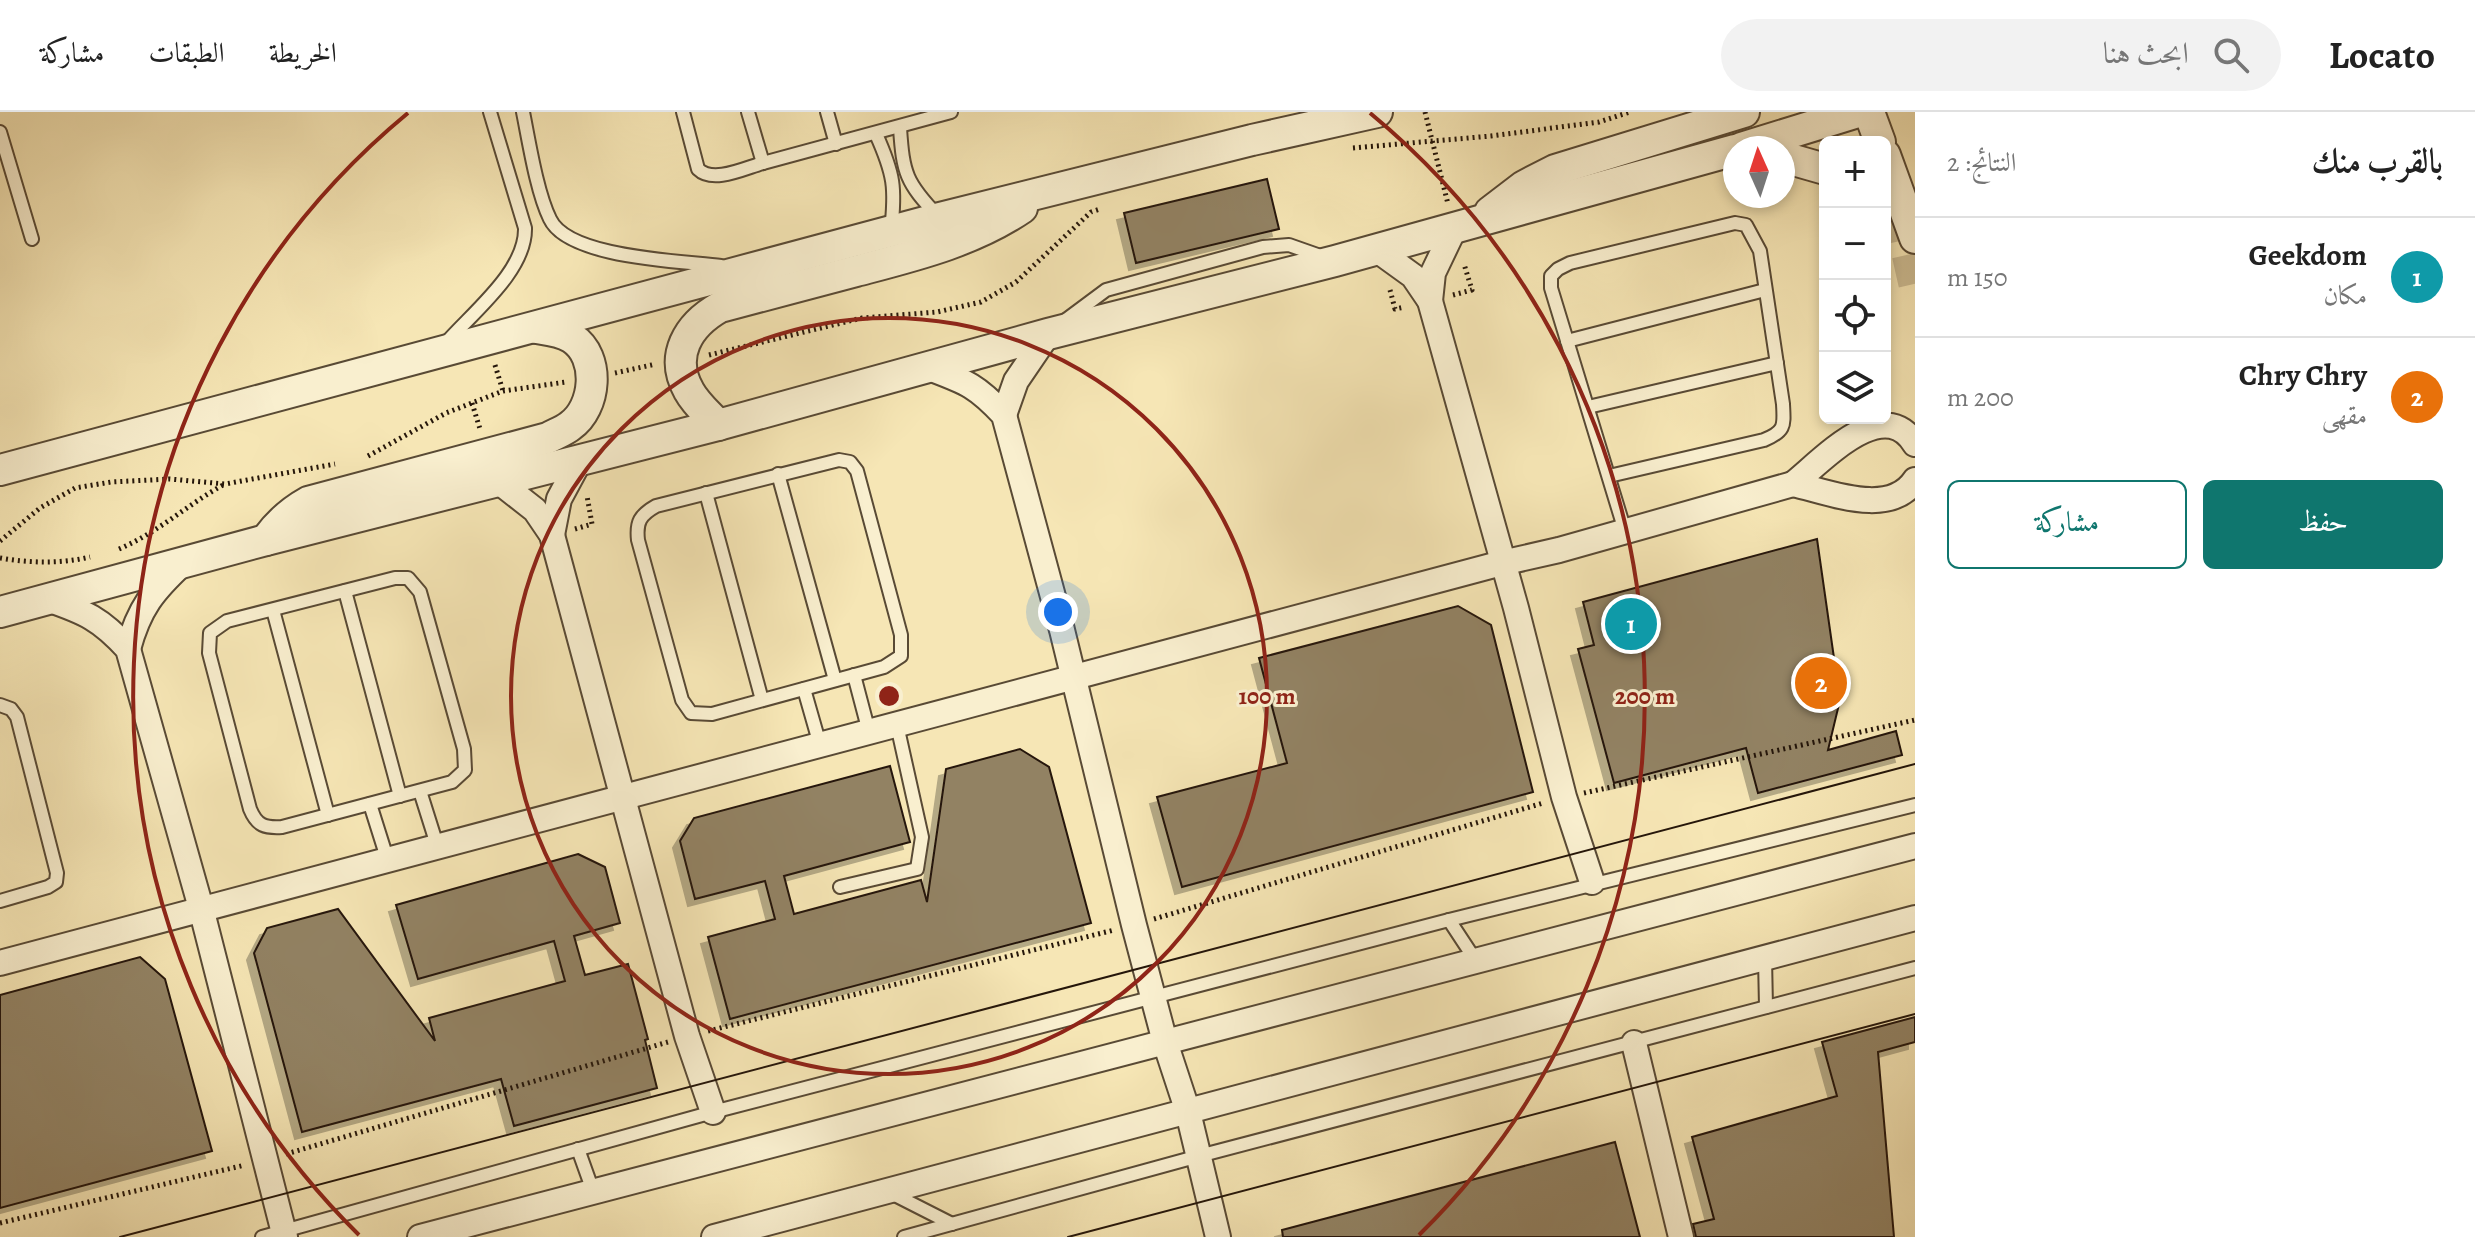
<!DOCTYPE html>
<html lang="ar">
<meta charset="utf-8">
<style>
:root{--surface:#fff;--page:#f2f2f2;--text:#222;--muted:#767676;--line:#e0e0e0;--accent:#0f766e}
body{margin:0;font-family:Alegreya,Amiri,serif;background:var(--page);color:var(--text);direction:rtl}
.controls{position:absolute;right:24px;top:24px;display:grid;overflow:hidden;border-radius:12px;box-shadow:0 4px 12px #0003}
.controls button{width:72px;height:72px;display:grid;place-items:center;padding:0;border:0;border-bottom:2px solid var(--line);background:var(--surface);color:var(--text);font:40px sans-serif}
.compass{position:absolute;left:1723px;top:24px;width:72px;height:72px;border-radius:50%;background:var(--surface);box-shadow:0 4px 12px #0003;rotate:357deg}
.you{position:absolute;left:1058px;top:500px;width:28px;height:28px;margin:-20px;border:6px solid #fff;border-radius:50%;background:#1a73e8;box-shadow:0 0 0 12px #1a73e833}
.badge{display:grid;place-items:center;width:52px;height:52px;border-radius:50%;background:var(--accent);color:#fff;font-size:26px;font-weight:700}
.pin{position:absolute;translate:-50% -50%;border:4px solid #fff;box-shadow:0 2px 8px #0006}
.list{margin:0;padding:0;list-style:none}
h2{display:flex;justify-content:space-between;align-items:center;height:104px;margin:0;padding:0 32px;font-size:34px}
h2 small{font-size:26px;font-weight:400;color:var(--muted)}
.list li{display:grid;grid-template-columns:52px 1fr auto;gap:24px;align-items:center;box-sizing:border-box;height:120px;padding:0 32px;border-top:2px solid var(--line)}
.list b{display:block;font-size:30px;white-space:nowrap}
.list p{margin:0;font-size:26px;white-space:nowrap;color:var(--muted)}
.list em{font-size:26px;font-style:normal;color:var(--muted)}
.actions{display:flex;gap:16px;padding:24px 32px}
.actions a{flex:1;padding:18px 0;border:2px solid var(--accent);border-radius:12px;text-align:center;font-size:28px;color:var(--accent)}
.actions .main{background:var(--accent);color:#fff}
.icon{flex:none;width:44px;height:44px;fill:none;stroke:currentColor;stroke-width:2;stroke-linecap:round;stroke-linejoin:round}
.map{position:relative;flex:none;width:1915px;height:1125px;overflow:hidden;direction:ltr}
header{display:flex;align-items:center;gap:48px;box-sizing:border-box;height:112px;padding:0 40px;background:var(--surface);border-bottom:2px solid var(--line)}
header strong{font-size:38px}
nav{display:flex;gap:44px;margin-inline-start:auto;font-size:28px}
.search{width:560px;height:72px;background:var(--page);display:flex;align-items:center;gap:20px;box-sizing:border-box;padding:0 28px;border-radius:44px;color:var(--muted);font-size:30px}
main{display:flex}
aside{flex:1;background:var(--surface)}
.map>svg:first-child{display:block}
</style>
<header>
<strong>Locato</strong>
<div class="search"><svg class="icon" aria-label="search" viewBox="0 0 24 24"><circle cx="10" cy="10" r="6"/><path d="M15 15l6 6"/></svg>ابحث هنا</div>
<nav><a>الخريطة</a><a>الطبقات</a><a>مشاركة</a></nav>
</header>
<main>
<aside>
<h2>بالقرب منك<small>النتائج: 2</small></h2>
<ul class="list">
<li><span class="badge" style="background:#0f9aa8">1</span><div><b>Geekdom</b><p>مكان</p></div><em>150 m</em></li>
<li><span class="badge" style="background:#e8710a">2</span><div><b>Chry Chry</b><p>مقهى</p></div><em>200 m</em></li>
</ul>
<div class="actions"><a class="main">حفظ</a><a>مشاركة</a></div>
</aside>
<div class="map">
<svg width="1915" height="1125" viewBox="0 0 1915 1125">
<defs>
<filter id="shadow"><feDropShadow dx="-7" dy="7" stdDeviation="0" flood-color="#0004"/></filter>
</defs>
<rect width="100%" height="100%" fill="#f6e6b5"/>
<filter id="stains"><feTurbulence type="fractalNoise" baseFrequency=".0025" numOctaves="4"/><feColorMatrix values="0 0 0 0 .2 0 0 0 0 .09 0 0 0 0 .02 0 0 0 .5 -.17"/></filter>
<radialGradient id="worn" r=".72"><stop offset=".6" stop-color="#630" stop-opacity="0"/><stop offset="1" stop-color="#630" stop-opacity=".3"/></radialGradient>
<g fill="#928263" stroke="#25160a" stroke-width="2" filter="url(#shadow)">
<polygon points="1267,67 1279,117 1136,151 1124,101"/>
<polygon points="1817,427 1840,588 1828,638 1896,619 1902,643 1758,681 1746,636 1614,671 1578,537 1594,533 1583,490"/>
<polygon points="1458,494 1491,513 1533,680 1182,775 1157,685 1287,651 1259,546"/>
<polygon points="1020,637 1049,655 1091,811 730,907 708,825 775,807 765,769 695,787 680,729 694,706 890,654 910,730 784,764 794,802 921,768 927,790 946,657"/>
<polygon points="578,742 605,755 620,811 574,824 585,863 628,852 648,927 645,928 657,976 514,1014 501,967 302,1020 254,841 267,816 338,797 435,929 429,906 565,869 554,829 418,867 396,793"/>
<polygon points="140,845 165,867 212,1039 0,1096 0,883"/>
<polygon points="1915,905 1915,930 1878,940 1894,1125 1696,1125 1693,1112 1714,1107 1692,1025 1837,984 1822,930"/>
<polygon points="1615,1030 1640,1125 1283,1125 1282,1118"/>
</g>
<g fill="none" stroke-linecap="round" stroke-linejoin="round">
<polyline stroke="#ccbc93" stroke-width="30" stroke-dasharray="30 15" stroke-linecap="butt" points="1897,99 1915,179"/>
<defs>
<g id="service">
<path d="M523,0c6,30 14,81 27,107 18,39 131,42 171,47"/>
<path d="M683,0l15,57c15,15 47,-1 65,-6"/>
<polyline points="748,0 763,51 951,0"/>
<polyline points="827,0 836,32"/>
<path d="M900,16c3,45 6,55 38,88"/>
<polyline points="0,20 32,127"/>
<path d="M876,22c18,40 20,54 15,97"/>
<polyline points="1063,210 1106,178 1263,135 1289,133 1326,146"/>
<polyline points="1567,229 1765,178"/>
<path d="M446,231c27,-31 80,-72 79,-115l-35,-116"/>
<polyline points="1588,295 1777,251"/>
<path d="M839,348l11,2 7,9 44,164v21l-17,11 -172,47 -21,-1 -9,-13 -44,-160c-2,-18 2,-25 18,-34z"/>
<polyline points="778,362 835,568"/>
<path d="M1609,364l155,-36c22,-9 20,-15 19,-36l-23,-153 -14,-26 -11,-2 -165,40 -12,6 -7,7v12l74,243"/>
<polyline points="706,381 762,588"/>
<path d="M395,466h13l12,14 44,157 1,21 -13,12 -170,45c-17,1 -25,-1 -32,-18l-41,-156 1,-20 17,-12z"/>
<polyline points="345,479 400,684"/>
<polyline points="273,498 328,703"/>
<polyline points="854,563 869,620"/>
<polyline points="804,577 820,633"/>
<polyline points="0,593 11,597 17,605 57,761 56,770 48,775 0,789"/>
<polyline points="420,679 437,733"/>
<polyline points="370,692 387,746"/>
<polyline points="840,775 917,757 922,725 897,613"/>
<polyline points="1449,808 1476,849"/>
<polyline points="1765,846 1766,895"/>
<polyline points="578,1037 593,1079"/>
<polyline points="889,1080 952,1112"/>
<polyline points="262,1125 713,1000 1449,808 1915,693"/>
<polyline points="904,1125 1199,1044 1915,856"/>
</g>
<g id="minor">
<polyline points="1377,138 1413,164 1430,189 1516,496 1564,685 1592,770"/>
<polyline points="1430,189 1433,161 1454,117"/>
<path d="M929,256c37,14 47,17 75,47l58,215 72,295 31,117 23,70 30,125"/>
<polyline points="1004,303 1016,269 1048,222"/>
<path d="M1915,332c-32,-51 -93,17 -122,40 36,8 97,34 122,-4"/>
<polyline points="498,369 535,398 552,423 687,924 713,1000"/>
<polyline points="552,423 559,387 580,348"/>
<path d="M47,487c38,13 54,20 81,50l73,259 84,329"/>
<path d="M128,537c11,-41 25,-58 55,-86"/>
<path d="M0,851c500,-137 1002,-264 1502,-400l57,-13 234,-66"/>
<polyline points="1634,931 1681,1125"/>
<polyline points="420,1125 1915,734"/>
<polyline points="714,1125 1915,806"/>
</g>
<g id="tertiary">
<polyline points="1869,0 1880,30"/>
<polyline points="1741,36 1858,0"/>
<polyline points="1885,43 1915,126"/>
<polyline points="1783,45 1825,57"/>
<polyline points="1490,100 1524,74 1555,58 1744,0"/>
<path d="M718,313c-9,-10 -22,-21 -29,-34 -20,-35 -1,-66 31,-84 45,-12 91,-24 136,-36 57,-15 116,-29 166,-63"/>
<polyline points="0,358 940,106 1252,28 1377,0"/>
<path d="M266,428c12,-17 24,-28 42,-38l240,-64c7,-4 16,-7 22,-12 26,-18 31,-69 2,-88 -11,-7 -23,-8 -36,-10"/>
<polyline points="0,500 266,428 718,313 1048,222 1335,149 1735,38"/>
</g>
</defs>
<use href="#service" stroke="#594a35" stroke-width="16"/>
<use href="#minor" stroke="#594a35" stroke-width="28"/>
<use href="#tertiary" stroke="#594a35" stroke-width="34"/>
<g stroke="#25160a" stroke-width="5" stroke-dasharray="2 4" stroke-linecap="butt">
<polyline points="1425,0 1448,92"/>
<polyline points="1353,36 1491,24 1599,10 1630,0"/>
<polyline points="1390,178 1395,197 1405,195"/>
<polyline points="1453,183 1472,178 1464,152"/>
<polyline points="709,243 862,206 937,200 981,190 1016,170 1091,100 1100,97"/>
<polyline points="495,253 503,279"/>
<polyline points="615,261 656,252"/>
<polyline points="472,291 480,317"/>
<polyline points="368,344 446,301 503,279 566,270"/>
<polyline points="575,417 592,412 587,384"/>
<polyline points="0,429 40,396 75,376 111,370 170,367 225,372 335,352"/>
<path d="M119,437c38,-16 68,-44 104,-64"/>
<path d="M0,446c30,5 60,6 90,-1"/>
<polyline points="1584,681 1915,608"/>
<polyline points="1154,807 1543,691"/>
<polyline points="708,919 1114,818"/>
<polyline points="286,1042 668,930"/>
<polyline points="0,1111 245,1053"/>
</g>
<use href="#service" stroke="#f9efcf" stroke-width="12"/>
<use href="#minor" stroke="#f9efcf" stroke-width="24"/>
<use href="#tertiary" stroke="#f9efcf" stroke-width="30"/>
<g stroke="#25160a" stroke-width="2">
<polyline points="120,1125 1915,652"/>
<polyline points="1068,1125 1915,902"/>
</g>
</g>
<g fill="none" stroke="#8f2418" stroke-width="4">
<circle cx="889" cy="584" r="378"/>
<path d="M359 1123A756 756 0 0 1 408 1M1370 1A756 756 0 0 1 1419 1123"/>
</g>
<circle cx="889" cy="584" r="12" fill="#8f2418" stroke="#f9efcf" stroke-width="4"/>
<g font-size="24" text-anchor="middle" font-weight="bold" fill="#8f2418" stroke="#f9efcf" stroke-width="6" stroke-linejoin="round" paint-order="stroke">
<text x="1267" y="592">100 m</text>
<text x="1645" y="592">200 m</text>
</g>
<rect width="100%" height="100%" filter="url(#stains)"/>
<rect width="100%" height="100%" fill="url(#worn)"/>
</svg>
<div class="controls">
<button>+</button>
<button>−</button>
<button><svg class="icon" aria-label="locate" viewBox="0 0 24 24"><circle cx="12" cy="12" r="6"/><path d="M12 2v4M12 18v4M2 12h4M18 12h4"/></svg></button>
<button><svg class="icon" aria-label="layers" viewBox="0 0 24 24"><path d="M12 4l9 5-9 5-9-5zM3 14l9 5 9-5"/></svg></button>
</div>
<svg class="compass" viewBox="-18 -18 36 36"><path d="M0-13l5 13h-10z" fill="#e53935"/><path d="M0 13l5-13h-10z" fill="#767676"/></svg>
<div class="you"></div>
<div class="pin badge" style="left:1631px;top:512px;background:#0f9aa8">1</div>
<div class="pin badge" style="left:1821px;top:571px;background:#e8710a">2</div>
</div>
</main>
